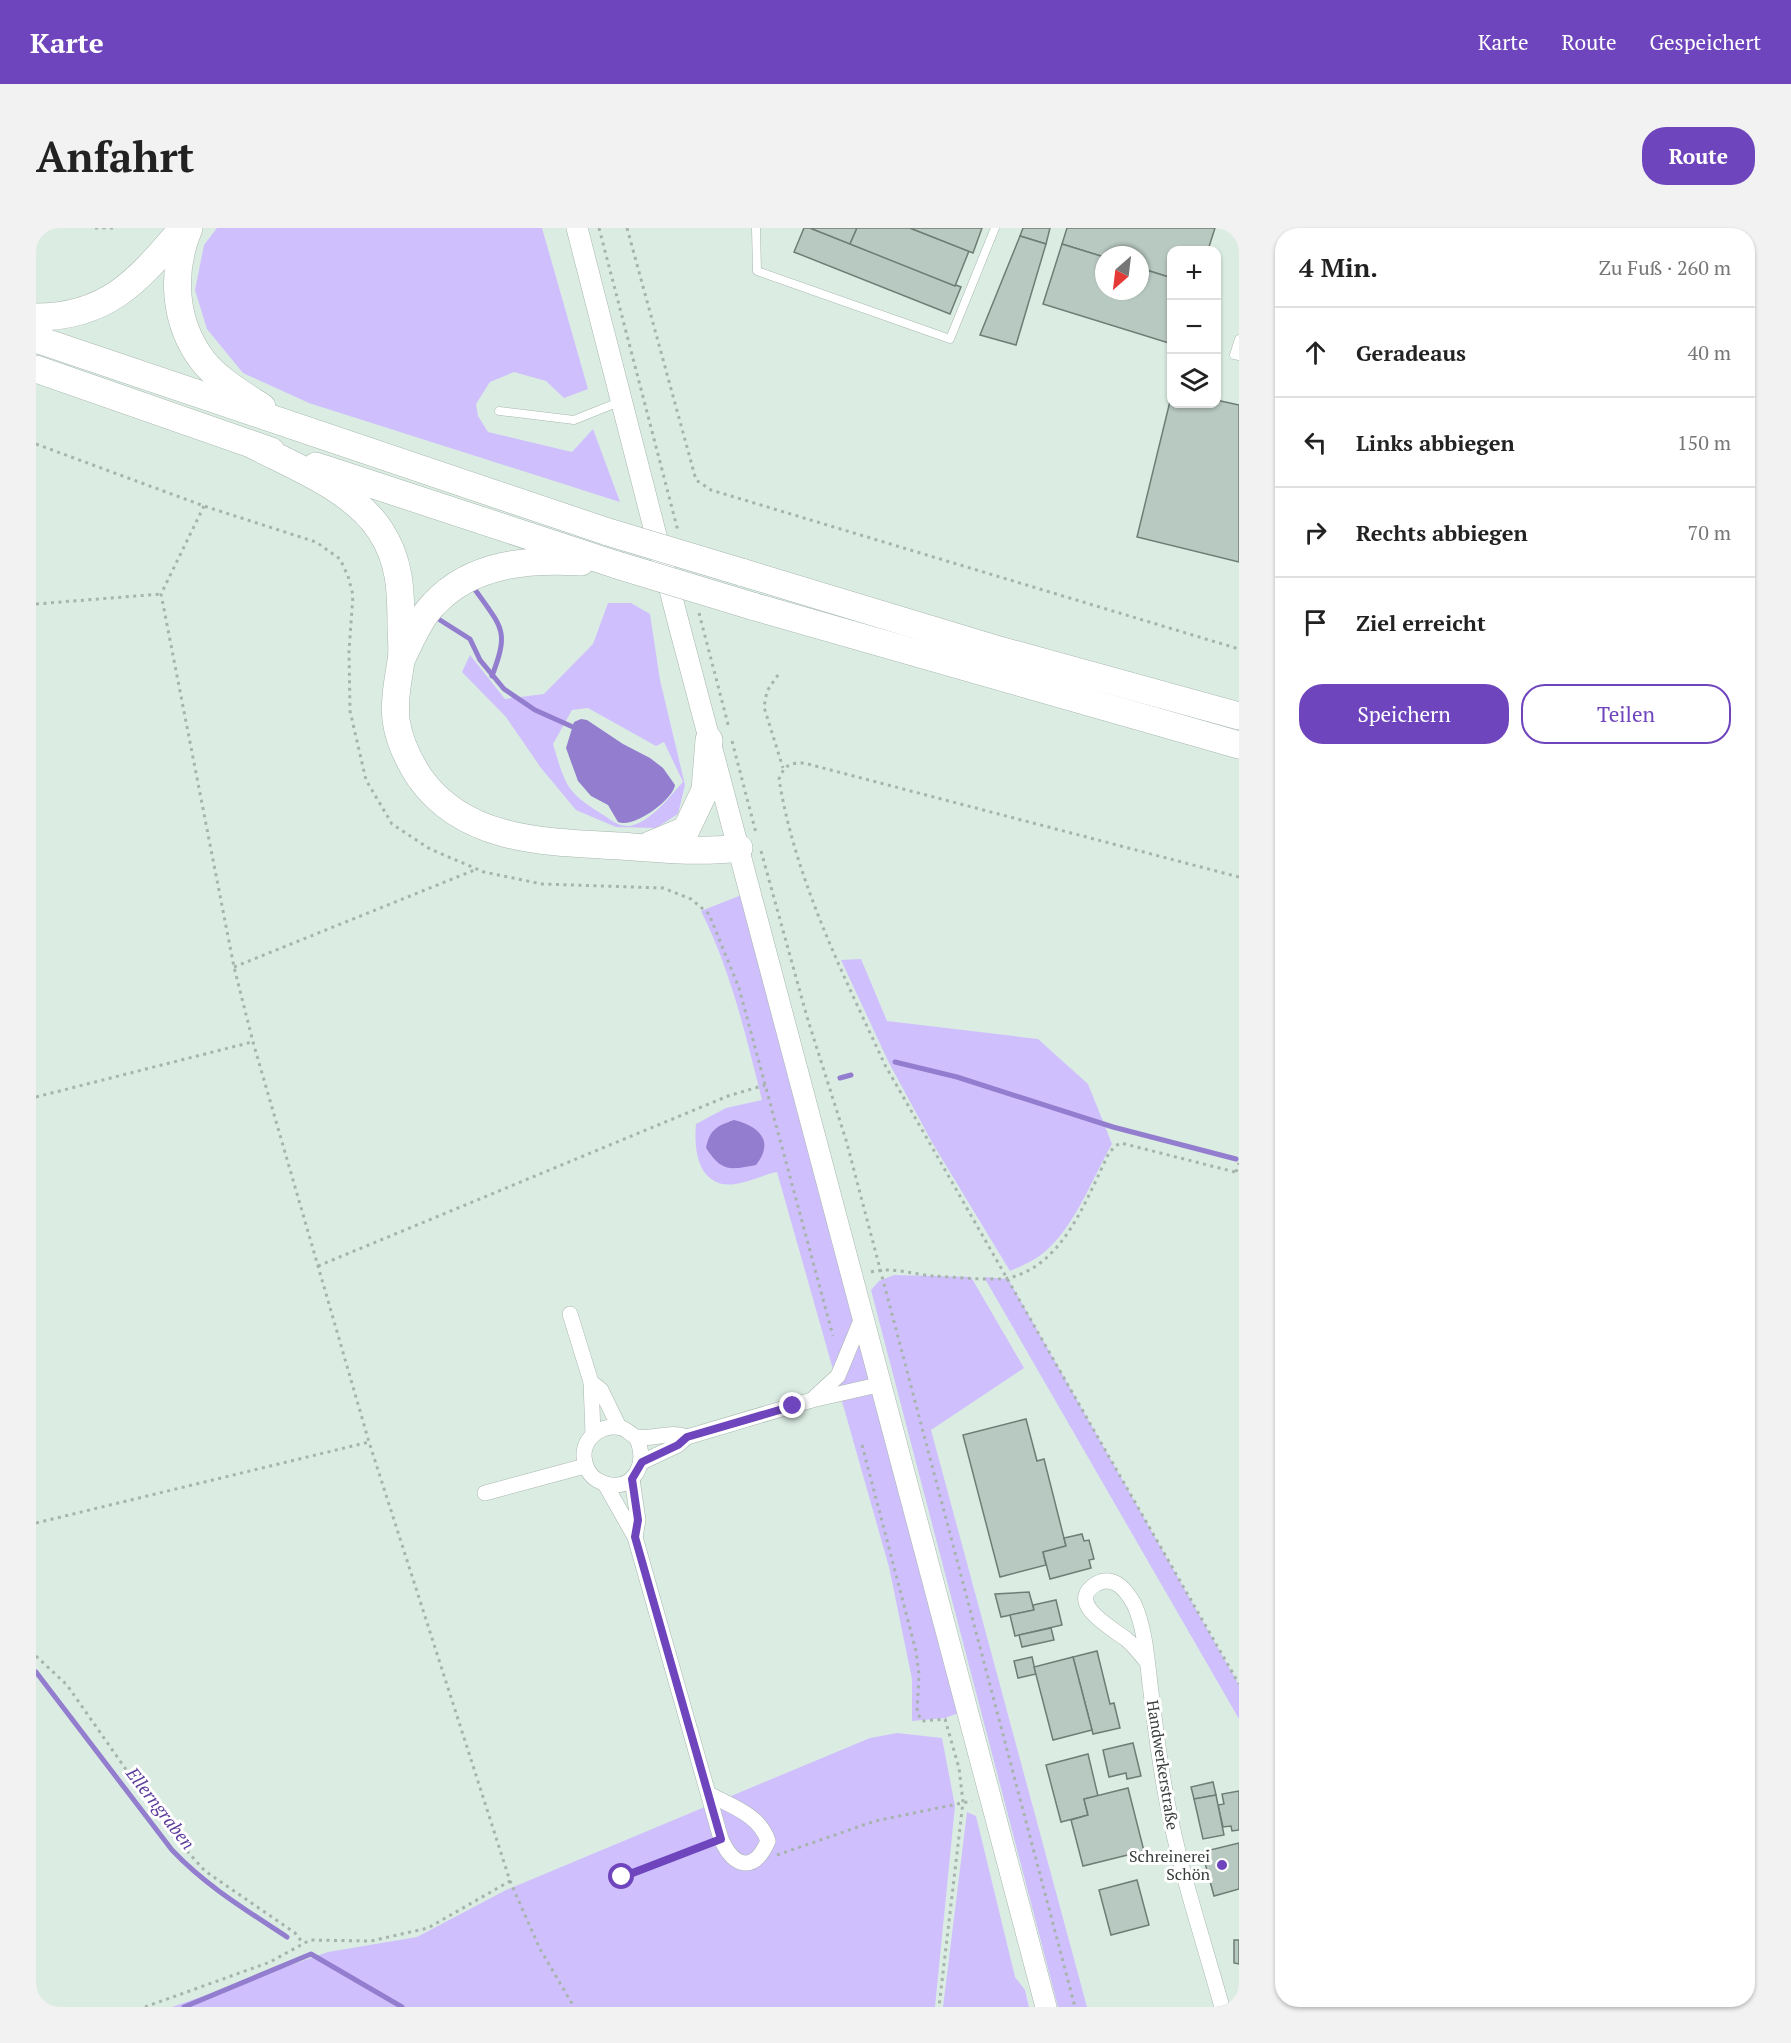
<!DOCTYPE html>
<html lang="de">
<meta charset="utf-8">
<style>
:root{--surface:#fff;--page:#f2f2f2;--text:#222;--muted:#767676;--line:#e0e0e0;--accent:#6f45bd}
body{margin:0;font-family:"PT Serif",serif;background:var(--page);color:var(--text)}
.controls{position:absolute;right:18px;top:18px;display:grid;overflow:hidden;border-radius:12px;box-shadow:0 2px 4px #0004}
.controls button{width:54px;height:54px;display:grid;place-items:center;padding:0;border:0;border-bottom:2px solid var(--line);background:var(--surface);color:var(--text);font:30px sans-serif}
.compass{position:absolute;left:1059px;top:18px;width:54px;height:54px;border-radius:50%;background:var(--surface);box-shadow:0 2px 4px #0004;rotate:208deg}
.stop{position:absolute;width:18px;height:18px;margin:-14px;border:4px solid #6f45bd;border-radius:50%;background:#fff}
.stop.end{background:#6f45bd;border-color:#fff;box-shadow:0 2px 6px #0008}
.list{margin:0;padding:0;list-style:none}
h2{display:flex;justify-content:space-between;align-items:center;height:78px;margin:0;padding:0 24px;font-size:26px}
h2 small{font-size:20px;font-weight:400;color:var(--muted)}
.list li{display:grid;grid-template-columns:39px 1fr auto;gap:18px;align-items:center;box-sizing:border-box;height:90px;padding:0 24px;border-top:2px solid var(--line)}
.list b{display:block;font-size:22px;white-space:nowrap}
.list em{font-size:20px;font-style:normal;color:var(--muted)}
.actions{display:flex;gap:12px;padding:18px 24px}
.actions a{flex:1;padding:14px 0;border:2px solid var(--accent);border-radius:24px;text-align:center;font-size:21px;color:var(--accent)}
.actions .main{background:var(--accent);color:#fff}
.icon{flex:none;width:33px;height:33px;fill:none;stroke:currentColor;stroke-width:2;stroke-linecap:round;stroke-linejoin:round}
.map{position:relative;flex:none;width:1203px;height:1779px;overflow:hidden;border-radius:24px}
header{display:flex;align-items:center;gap:36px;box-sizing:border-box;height:84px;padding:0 30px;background:var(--accent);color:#fff}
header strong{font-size:28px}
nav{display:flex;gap:33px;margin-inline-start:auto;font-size:21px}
.intro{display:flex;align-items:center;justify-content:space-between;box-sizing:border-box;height:144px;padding:0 36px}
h1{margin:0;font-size:42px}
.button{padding:15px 27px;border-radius:24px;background:var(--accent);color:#fff;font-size:21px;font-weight:700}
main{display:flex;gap:36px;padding:0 36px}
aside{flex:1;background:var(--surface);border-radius:24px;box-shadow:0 2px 4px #0004}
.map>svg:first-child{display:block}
</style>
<header>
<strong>Karte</strong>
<nav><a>Karte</a><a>Route</a><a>Gespeichert</a></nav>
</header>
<div class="intro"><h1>Anfahrt</h1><a class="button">Route</a></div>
<main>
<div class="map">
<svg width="1203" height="1779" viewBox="0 0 1203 1779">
<rect width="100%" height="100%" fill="#dbece3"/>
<g fill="#cfc0fd" fill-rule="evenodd">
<polygon points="181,0 506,0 552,161 528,170 510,153 478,144 454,154 440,176 442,188 452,204 536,224 557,201 584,274 273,175 207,145 171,101 159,62 168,17"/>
<path d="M572,375h23l19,11 10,66 25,105 -7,29 -22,14 -40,-1 -40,-17 -35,-42 -35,-51 -44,-45 8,-17 35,44 39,-5 49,-50zM552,480l68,38 8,-4 19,40c-15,16 -31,39 -53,44 -10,1 -18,-5 -25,-10 -39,-24 -39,-29 -52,-72l19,-34z"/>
<path d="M713,664l218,818 -22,8 -33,3v-42l-23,-112 -112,-395c-16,3 -37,15 -55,12 -26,-6 -28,-39 -26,-60l30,-16 36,-8c-16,-64 -31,-129 -61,-189z"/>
<path d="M825,731l26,62 151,18 50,45 24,60c-19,33 -35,77 -63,104 -11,11 -25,17 -39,23l-77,-127 -44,-81 -48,-103z"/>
<polygon points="858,1047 935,1049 988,1140 895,1202 1051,1779 1022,1779 1008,1725 835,1062 843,1053"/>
<polygon points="948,1049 972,1051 1203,1457 1203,1491"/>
<polygon points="861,1505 906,1510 919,1578 899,1779 136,1779 292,1724 381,1709 470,1662 834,1510"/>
<polygon points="931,1584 940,1588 979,1749 989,1762 993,1779 907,1779"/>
</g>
<g fill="#937dce">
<path d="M545,491l6,1 36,24 27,14 13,10 12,17c-2,15 -42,44 -57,37l-10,-17 -17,-9 -13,-15 -12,-33 8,-26z"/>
<path d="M698,892c25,6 41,21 22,45 -27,5 -34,7 -50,-17 4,-19 11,-22 28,-28z"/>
</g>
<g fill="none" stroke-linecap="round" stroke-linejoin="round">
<g stroke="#937dce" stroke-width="5">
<path d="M440,363c27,38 33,40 16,85"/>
<polyline points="404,392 434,411 444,432 468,461 499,482 537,499"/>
<polyline points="859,834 921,849 1077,899 1200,931"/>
<polyline points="804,850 815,847"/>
<path d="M0,1444l136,178c34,36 74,60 115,87"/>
<polyline points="148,1779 275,1726 366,1779"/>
</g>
</g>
<g fill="#b8c9c1" stroke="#6e7d76" stroke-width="1.5">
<polygon points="768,0 774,0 925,59 914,86 758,24"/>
<polygon points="774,0 821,0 814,16"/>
<polygon points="821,0 874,0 933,23 919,58 814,16"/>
<polygon points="874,0 946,0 937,25"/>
<polygon points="987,0 1014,0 1010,16 984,8"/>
<polygon points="1031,0 1179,0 1172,22 1136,22 1136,50 1104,40 1104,27 1068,29 1026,16"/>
<polygon points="984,8 1010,16 980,117 944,107"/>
<polygon points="1026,16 1068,29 1068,63 1104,63 1104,40 1136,50 1136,116 1007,76"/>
<polygon points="1136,165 1136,176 1180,176 1180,172 1203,177 1203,334 1101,309"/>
<polygon points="990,1191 1001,1233 1008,1231 1030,1318 1007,1324 1010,1337 964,1349 927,1207"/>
<polygon points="1046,1306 1048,1313 1053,1312 1058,1331 1053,1332 1055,1340 1014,1351 1007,1324 1030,1318 1028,1310"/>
<polygon points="993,1364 998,1382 965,1389 959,1366"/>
<polygon points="1020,1372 1026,1397 979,1408 974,1387 998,1382 997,1377"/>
<polygon points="1015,1400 1018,1412 986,1419 983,1407"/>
<polygon points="1061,1423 1074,1476 1078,1475 1084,1500 1057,1506 1037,1429"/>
<polygon points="996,1429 1000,1446 982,1450 978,1433"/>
<polygon points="1037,1429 1056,1502 1017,1512 998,1439"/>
<polygon points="1097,1515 1105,1548 1091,1551 1090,1545 1073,1549 1067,1522"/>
<polygon points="1052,1526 1062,1568 1048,1571 1052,1587 1025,1594 1010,1537"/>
<polygon points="1177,1554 1180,1567 1158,1571 1155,1559"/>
<polygon points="1092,1560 1108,1623 1047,1638 1035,1592 1052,1587 1048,1571"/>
<polygon points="1203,1563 1203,1602 1196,1603 1195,1598 1187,1599 1182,1577 1188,1576 1186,1566"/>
<polygon points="1180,1567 1188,1607 1167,1611 1158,1571"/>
<polygon points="1203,1615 1203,1661 1178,1668 1166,1624"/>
<polygon points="1101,1652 1113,1697 1075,1707 1063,1662"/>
<polygon points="1198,1712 1203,1712 1203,1736 1198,1735"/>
</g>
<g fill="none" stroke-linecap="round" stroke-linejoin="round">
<defs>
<g id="service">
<polyline points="720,0 721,43 914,111 959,0"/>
<polyline points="1203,111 1198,127 1203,128"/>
<polyline points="463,183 538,192 583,174"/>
</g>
<g id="minor">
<polyline points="534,1086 555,1154 557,1206"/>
<polyline points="555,1154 565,1162 583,1199"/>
<polyline points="779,1169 802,1148 828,1085"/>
<path d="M600,1209c15,29 -7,61 -39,43 -8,-5 -12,-14 -13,-23 -1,-20 19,-34 38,-29 6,2 10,8 15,9 18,3 33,-7 50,0"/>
<polyline points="606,1234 642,1217 651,1209 776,1172 846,1156"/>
<polyline points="596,1251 602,1292 599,1309"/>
<path d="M569,1256l30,53 86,302c13,29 33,34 47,2 -8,-26 -37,-35 -59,-47"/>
<polyline points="449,1265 549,1238"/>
<path d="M1111,1434c-7,-8 -13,-17 -21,-23 -14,-11 -61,-36 -30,-55 18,-10 30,6 38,20 11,24 13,55 16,80 5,39 9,78 17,117 13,70 36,138 55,206"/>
</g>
<polyline id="secondary" points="541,0 643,397 1010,1779"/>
<g id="motorway">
<path d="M153,0c-18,43 -16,94 14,133 15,19 39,33 59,46"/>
<path d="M0,89c73,0 103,-38 147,-89"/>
<polyline points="0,111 572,304"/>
<polyline points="0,141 235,223"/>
<path d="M217,217c42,22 100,44 127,85 20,30 21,60 21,95 0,12 2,25 0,36 -3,20 -7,38 -5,59 3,21 12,40 24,58 46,65 129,64 201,68 39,3 79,7 118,2"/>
<polyline points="280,238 581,337"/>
<polyline points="705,344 956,420 1203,488"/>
<polyline points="716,378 1203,517"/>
<path d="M367,428c9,-18 17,-38 31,-52 38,-41 95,-45 147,-42"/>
<polyline points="614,617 650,602 669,562 673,512"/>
</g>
</defs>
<use href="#service" stroke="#a7b7af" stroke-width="9"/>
<use href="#minor" stroke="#a7b7af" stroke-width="16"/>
<use href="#secondary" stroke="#a7b7af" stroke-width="22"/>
<use href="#motorway" stroke="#a7b7af" stroke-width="28"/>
<g stroke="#a7b4ad" stroke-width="3" stroke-dasharray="3 4.5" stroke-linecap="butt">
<polyline points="59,0 78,0"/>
<polyline points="563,0 642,303"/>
<polyline points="591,0 660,252 675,262 1203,421"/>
<polyline points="0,216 168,278 280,314 304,331 312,348 317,367 313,423 314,483 330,552 356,596 394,621 448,644 506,656 627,660 655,671 673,686 703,760 797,1108"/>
<polyline points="168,278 125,366 198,739 217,814 333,1214 474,1653 504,1721 538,1779"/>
<polyline points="0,376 125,366"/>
<polyline points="663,385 693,500"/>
<polyline points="742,447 731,463 728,479 747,540"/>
<polyline points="696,513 720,605"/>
<polyline points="725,623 771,789 810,912 1039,1779"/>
<path d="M1203,649l-435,-114c-15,0 -19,2 -25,16 16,100 64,195 106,286l354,619"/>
<polyline points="198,739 441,641"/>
<polyline points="0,869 216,814"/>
<polyline points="1200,944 1203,935"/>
<polyline points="282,1038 692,868 729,857"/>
<path d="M835,1044c20,-6 43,3 64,4 16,1 60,5 73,2 56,-12 79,-81 101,-125l6,-7 6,-3 118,30"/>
<polyline points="826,1217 880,1423 883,1447 881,1484 886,1493 909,1491 923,1540 927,1574 903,1779"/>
<polyline points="0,1295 333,1214"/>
<polyline points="0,1428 31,1457 133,1603 169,1643 259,1705 267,1715"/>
<polyline points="741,1627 839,1593 936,1573"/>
<polyline points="586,1649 672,1616"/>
<polyline points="109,1779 234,1734 274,1712 335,1713 392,1700 474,1653"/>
</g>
<use href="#service" stroke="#fff" stroke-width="8"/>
<use href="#minor" stroke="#fff" stroke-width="15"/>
<use href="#secondary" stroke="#fff" stroke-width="21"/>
<use href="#motorway" stroke="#fff" stroke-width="27"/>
<defs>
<g id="motorway-bridge">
<polyline points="572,304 705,344"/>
<polyline points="581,337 716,378"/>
</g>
</defs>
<use href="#motorway-bridge" stroke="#a7b7af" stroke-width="28" stroke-linecap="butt"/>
<use href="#motorway-bridge" stroke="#fff" stroke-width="27"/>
</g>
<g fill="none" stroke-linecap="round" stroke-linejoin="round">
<polyline stroke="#6f45bd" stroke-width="8" points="586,1649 685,1611 599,1309 602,1292 596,1251 606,1234 642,1217 651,1209 757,1178"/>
</g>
<circle fill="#6f45bd" stroke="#fff" stroke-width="2" cx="1186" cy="1637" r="6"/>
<g text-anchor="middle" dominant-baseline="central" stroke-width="6" stroke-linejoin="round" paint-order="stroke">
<g font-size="16" fill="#373d3a" stroke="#fff">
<text transform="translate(1127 1537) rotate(81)">Handwerkerstraße</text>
</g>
<g font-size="16" fill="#373d3a" stroke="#fff" text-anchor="end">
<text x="1174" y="1628">Schreinerei<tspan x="1174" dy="18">Schön</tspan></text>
</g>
<g font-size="18" font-style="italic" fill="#5d3c9d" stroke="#fff">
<text transform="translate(125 1580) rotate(52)">Ellerngraben</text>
</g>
</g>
</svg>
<div class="controls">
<button>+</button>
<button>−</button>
<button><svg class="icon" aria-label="layers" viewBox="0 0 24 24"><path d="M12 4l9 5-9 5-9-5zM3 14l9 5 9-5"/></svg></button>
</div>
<svg class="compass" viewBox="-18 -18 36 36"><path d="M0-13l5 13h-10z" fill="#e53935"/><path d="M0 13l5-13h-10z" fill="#767676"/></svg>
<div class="stop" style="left:586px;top:1649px"></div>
<div class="stop end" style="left:757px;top:1178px"></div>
</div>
<aside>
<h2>4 Min.<small>Zu Fuß · 260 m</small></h2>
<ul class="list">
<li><svg class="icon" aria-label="ahead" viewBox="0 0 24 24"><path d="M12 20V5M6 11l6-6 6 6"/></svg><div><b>Geradeaus</b></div><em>40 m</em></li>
<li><svg class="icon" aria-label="left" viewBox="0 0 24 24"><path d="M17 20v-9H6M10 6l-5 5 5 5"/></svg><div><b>Links abbiegen</b></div><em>150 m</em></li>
<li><svg class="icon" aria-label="right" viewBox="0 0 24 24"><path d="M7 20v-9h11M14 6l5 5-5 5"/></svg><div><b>Rechts abbiegen</b></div><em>70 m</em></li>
<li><svg class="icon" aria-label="arrive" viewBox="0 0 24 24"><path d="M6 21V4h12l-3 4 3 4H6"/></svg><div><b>Ziel erreicht</b></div></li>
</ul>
<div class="actions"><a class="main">Speichern</a><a>Teilen</a></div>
</aside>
</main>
